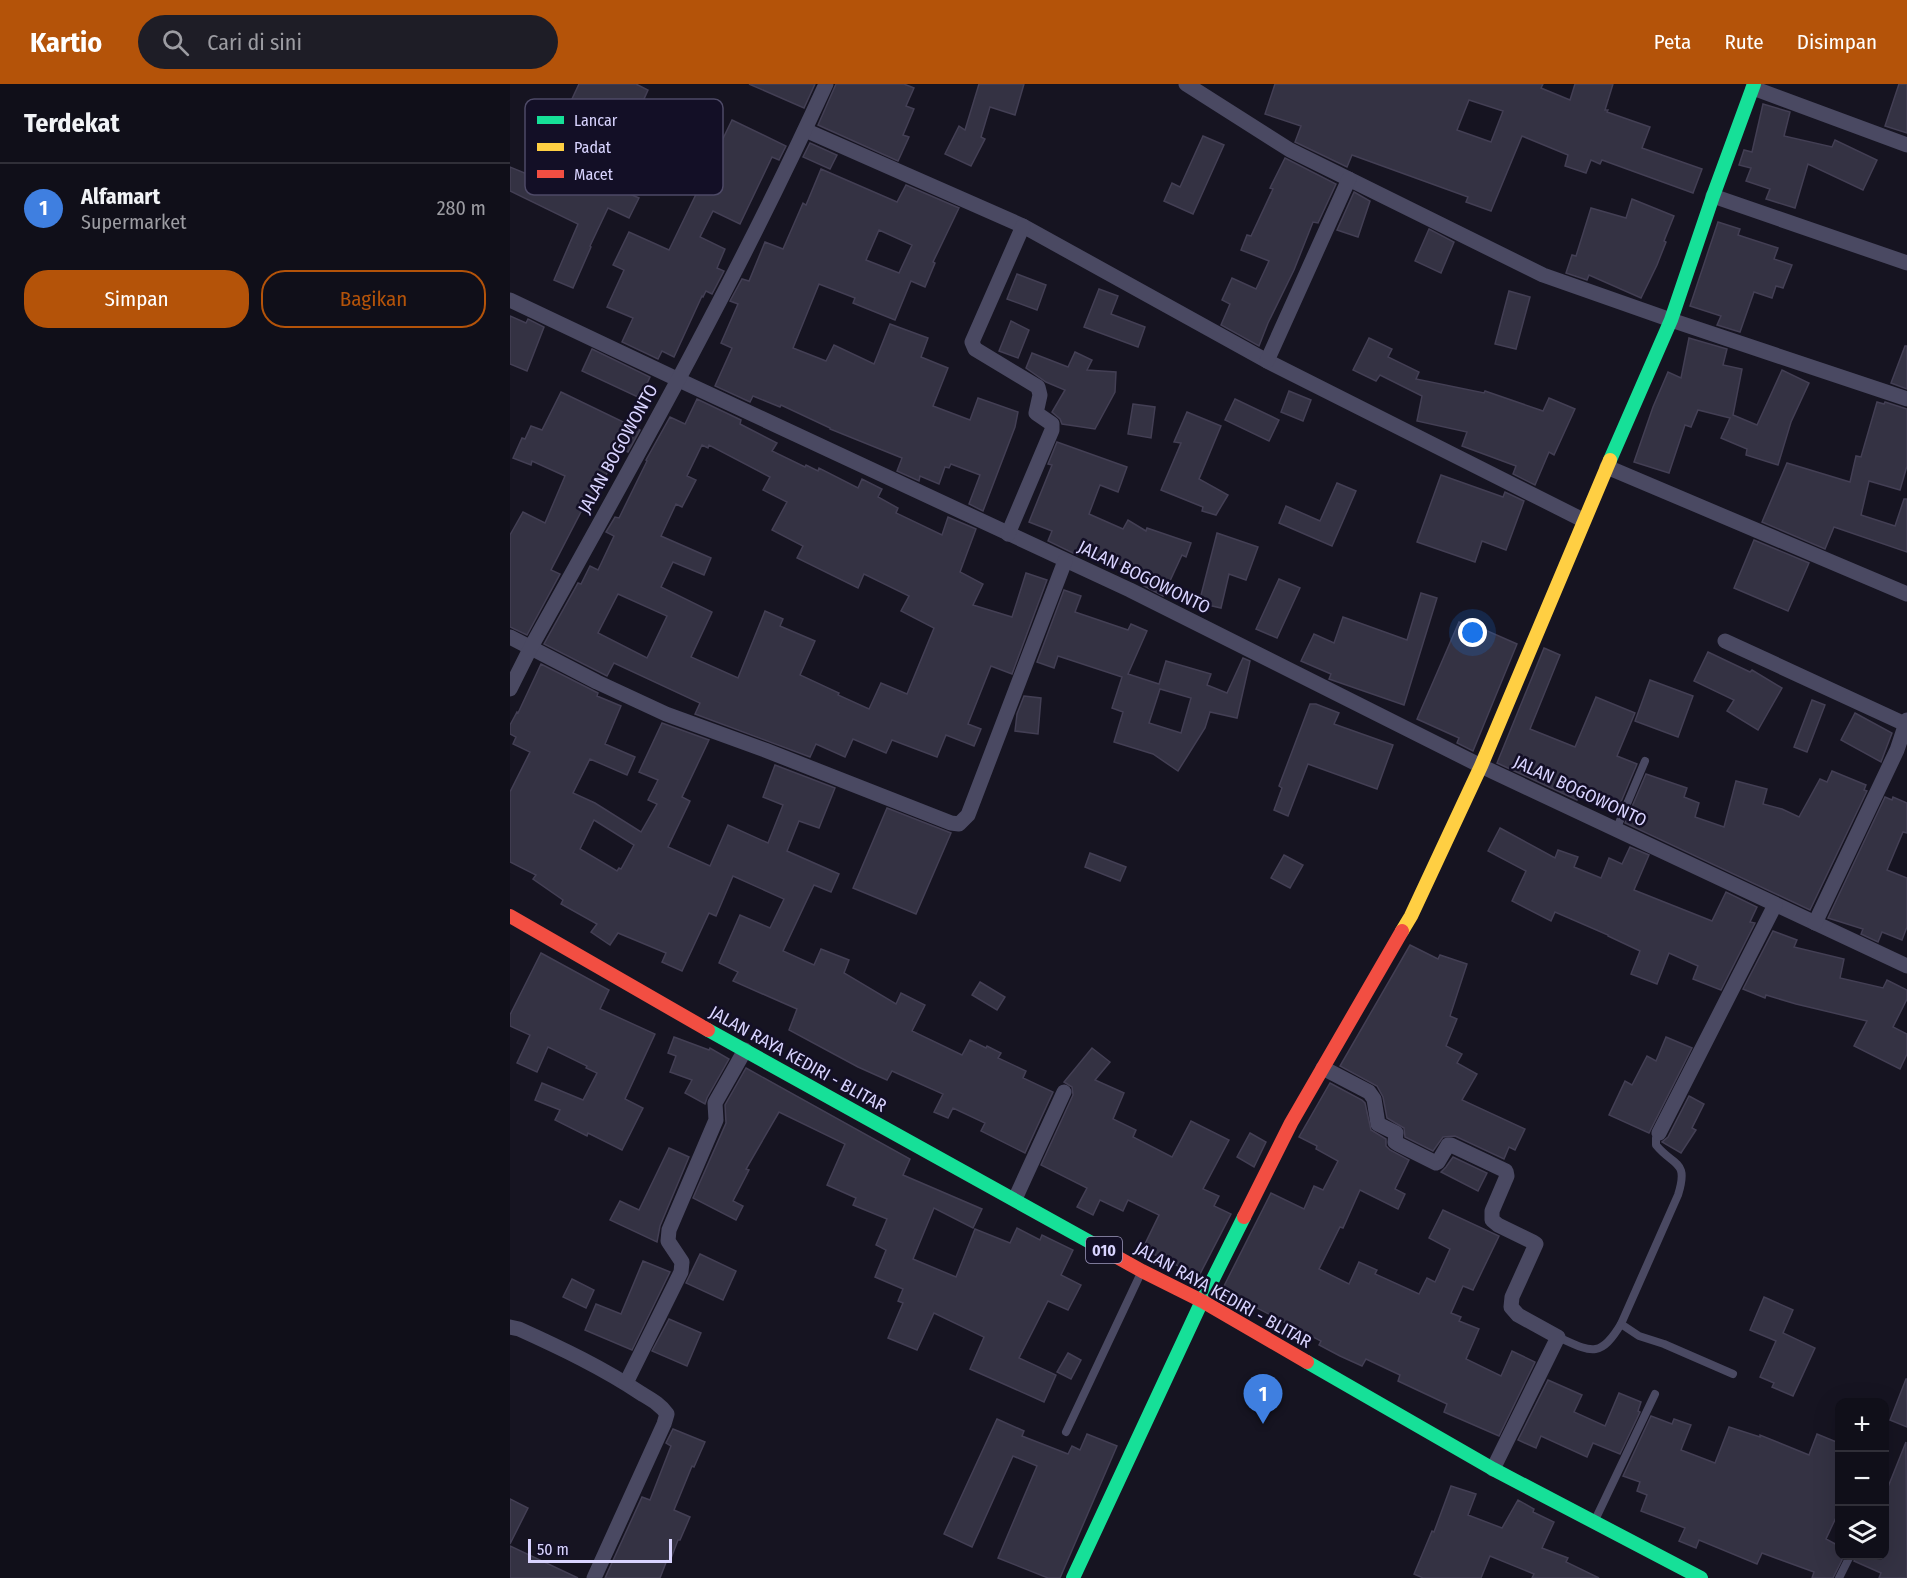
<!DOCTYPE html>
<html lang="id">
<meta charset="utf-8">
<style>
:root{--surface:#100f19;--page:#1e1d26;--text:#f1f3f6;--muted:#9c9ca2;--line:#302f38;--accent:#b45309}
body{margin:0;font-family:"Fira Sans Condensed",sans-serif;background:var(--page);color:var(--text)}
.controls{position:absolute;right:18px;bottom:18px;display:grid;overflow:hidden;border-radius:12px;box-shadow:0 6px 24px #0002}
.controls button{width:54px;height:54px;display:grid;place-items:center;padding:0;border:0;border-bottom:2px solid var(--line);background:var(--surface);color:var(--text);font:30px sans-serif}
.scale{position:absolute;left:18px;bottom:15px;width:144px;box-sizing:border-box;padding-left:6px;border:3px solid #d9d4ff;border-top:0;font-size:16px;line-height:21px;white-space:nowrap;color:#d9d4ff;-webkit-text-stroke:4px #130f26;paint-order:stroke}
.you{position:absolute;left:963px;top:549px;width:21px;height:21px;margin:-15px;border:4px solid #fff;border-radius:50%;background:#1a73e8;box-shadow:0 0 0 9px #1a73e833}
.badge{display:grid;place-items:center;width:39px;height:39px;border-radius:50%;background:var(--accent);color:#fff;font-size:20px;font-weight:700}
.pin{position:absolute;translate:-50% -50px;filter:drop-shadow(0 2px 3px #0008)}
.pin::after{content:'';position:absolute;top:32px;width:21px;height:18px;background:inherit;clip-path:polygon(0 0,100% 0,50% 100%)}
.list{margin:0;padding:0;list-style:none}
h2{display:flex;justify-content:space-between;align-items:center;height:78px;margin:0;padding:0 24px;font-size:26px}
h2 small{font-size:20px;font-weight:400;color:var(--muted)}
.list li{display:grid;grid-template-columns:39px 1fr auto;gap:18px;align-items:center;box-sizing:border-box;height:90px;padding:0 24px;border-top:2px solid var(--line)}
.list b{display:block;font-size:22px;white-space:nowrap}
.list p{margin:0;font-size:20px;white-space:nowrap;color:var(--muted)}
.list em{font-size:20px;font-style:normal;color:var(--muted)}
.actions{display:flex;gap:12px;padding:18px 24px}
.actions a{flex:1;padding:14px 0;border:2px solid var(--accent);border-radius:24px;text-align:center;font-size:21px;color:var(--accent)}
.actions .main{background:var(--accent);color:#fff}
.icon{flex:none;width:33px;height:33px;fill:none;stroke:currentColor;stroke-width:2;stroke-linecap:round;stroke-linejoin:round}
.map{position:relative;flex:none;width:1397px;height:1494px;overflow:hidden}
header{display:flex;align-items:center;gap:36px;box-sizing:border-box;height:84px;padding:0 30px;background:var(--accent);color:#fff}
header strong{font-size:28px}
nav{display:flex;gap:33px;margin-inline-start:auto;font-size:21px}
.search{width:420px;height:54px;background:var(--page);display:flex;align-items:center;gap:15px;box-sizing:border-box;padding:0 21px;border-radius:33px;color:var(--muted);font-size:22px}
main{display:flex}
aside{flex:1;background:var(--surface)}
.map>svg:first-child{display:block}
</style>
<header>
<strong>Kartio</strong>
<div class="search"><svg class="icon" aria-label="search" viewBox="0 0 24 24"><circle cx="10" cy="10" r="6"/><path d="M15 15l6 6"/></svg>Cari di sini</div>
<nav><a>Peta</a><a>Rute</a><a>Disimpan</a></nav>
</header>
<main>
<aside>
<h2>Terdekat<small></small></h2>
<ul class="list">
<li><span class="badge" style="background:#3f7fe0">1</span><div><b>Alfamart</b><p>Supermarket</p></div><em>280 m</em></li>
</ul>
<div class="actions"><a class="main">Simpan</a><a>Bagikan</a></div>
</aside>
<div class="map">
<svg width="1397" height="1494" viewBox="0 0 1397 1494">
<rect width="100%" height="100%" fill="#161421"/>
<g fill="#343243" stroke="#433f54" stroke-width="1.5" fill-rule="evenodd">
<polygon points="69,0 126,0 138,6 130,24 132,25 125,39 123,38 105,77 107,78 98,96 109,101 108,105 129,114 119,134 98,124 80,162 81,163 63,204 44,196 68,140 0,107 0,83 34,97 48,68 34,62 41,47 46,49"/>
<polygon points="239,0 305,0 294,24"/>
<polygon points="326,0 394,0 404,4 396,22 404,25 393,51 399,53 388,77 308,41"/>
<polygon points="469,0 514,0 505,31 480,23 471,53 475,55 461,82 435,70 449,42 455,46"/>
<path d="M765,0h268l-2,4 29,12 5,-16h38l-8,26h3l-1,2 43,15 -8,21 60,21 -9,24 -91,-33 -2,4 -9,-4 -5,13 -21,-7 3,-11 -46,-19 -31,75 -25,-9 2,-5 -116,-42 -5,12 -52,-25 6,-16 -36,-12zM959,16l34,11 -12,31 -34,-12z"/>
<polygon points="1389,0 1397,0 1397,49 1375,42"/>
<polygon points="1253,20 1280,28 1274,52 1322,63 1325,56 1367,76 1353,106 1298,80 1285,124 1256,115 1260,105 1236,97 1241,84 1229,81 1234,66 1242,68"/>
<polygon points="222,36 276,62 269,76 262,73 230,140 203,127 190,153 215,165 207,184 214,187 202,210 196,207 193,213 192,212 164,273 152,267 148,275 112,258 123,234 97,223 114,186 103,181 119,148 159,166"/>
<polygon points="693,52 714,61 683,130 654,117 662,99 670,103"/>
<polygon points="300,59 327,71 320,85 293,73"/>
<polygon points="775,74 826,100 808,139 803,138 784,186 758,239 749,262 711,241 720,220 712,216 722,194 746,205 759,177 731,166 737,151 741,152 763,105 760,104"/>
<path d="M311,85l76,33 9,-17 53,23 -26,54 2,1 -10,24 -14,-6 -16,39 -42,-17 2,-5 -36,-14 -26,64 33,13 8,-16 40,19 16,-40 38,14 -7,19 27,11 -15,38 37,14 8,-22 40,14 -3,15 -32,84 -14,-7 11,-29 -29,-11 -2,4 -4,-1 -6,17 -19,-8 -1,5 -22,-10 5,-13 -72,-29v-1l-49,-23 -1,2 -27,-11 -3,6 -35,-16 17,-38 -11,-5 17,-39 -8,-3 12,-22 7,2 16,-39 18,7 20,-46 3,2zM369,146l33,15 -13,28 -33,-13z"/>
<polygon points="844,108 860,117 848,153 827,146"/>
<polygon points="1122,115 1164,132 1154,157 1156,158 1147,181 1131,214 1079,191 1077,196 1056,189 1062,171 1066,172 1081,124 1116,134"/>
<polygon points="1208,138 1230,145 1228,151 1268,164 1264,175 1282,181 1273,204 1266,202 1262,214 1244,208 1230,248 1207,241 1211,232 1180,222"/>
<polygon points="919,145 944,158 931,189 905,177"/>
<polygon points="507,190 536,201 527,226 497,215"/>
<polygon points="589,205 608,212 601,230 635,243 628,263 574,243"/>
<polygon points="999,207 1020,213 1006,265 985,260"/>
<polygon points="0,232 16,239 18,235 34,243 17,287 0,280"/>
<polygon points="501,237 519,246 508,274 489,267"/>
<polygon points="859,254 882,265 878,273 909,288 906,295 974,309 975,307 1033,327 1039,314 1065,325 1044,371 1039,368 1025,401 1003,390 1006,382 952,362 957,348 907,337 912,312 870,291 866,297 843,286"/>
<polygon points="1179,254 1217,265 1213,281 1232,285 1223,331 1247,341 1272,286 1299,299 1281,338 1268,381 1236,371 1237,365 1211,354 1220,334 1188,326 1181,343 1175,341 1159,389 1124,378 1143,323 1158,288 1171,294"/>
<polygon points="1395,262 1397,262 1397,305 1381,299"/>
<polygon points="82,265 140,293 130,314 72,287"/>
<polygon points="565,268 582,276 577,286 606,288 605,308 585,345 552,340 550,335 542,328 555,306 536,298 516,284 522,269 558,283"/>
<polygon points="779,307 801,316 793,337 771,328"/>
<polygon points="51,308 130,346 118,368 109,364 78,429 72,426 41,486 50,490 17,551 0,543 0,451 13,428 35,439 55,392 22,377 21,381 3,374 12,354 15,355 21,342 32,346"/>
<path d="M187,315l44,21 -1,4 37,19 -5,8 33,16 1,-2 12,6 1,-3 39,20 4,-9 20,10 -4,8 20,11 -2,5 46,22 6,-18 28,12 -16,43 23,12 -10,21 39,12 14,-44 21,7 -35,94 -21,-8 -23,58 13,5 -7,17 -28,-11 -9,22 -45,-17 -6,13 -33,-14 -8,18 -29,-13 -6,13 -115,-43 5,-11 -86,-40 -7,13 -63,-32 34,-61 3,1 9,-18 8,4 16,-34 -8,-4 9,-15 4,1 28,-57 -1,-1 24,-43 15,7zM192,361l6,3 1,-3 61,32 -7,13 24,12 -15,28 31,16 -6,12 61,30 6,-14 45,22 -8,15 33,17 -27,66 -26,-11 -12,26 -31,-14 1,-2 -39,-18 15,-34 -35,-15 3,-7 -18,-8 -27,67 -47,-21 21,-45 -51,-25 12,-25 31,13 7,-17 -50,-22 15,-32 6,3 14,-27 -9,-4zM108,510l49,22 -20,42 -49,-25z"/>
<polygon points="725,315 769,336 759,357 715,336"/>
<polygon points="1367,318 1374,320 1375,318 1397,325 1397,382 1390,406 1359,397 1351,431 1385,442 1394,415 1397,415 1397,468 1324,443 1315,465 1252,438 1277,379 1340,398 1346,372 1351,373"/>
<polygon points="623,320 645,323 641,354 618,350"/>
<polygon points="677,328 711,342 689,395 718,411 706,431 692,427 693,423 651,406 671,359 664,358"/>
<polygon points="547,358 617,383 608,408 590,401 579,430 613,445 618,436 636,447 637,444 681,459 676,473 672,471 653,512 634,502 636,497 596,471 594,475 570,465 567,471 538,457 542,447 519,438 542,381 538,380"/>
<polygon points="931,391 993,413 995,408 1014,417 996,466 972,457 965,478 907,458"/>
<polygon points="827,399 846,407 822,462 769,439 776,422 810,437"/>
<polygon points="707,449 748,463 736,496 719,490 711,524 689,519"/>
<polygon points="1244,456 1299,479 1278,527 1224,504"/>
<polygon points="769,495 790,504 767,554 746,545"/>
<path d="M554,506l17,6 -6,16 53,18 3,-6 16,7 -19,43 31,10 7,-23 45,13 -4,11 20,8 16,-35 7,3 -13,57 -27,-6 -5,16 -27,43 -25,-17 -39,-12 9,-30 -11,-4 10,-31 -64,-21 -4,12 -17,-6zM650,605l31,9 -10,35 -32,-10z"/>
<polygon points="911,509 927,514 894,621 819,595 821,590 791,577 804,550 824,559 833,533 897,556"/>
<polygon points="949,538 972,548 973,545 1007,560 963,667 947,659 949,654 907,635"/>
<polygon points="1034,564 1050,571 1020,645 1065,663 1086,613 1125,629 1107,672 1127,680 1108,725 1072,709 1067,716 987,679"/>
<polygon points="1198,568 1240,588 1242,586 1272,604 1248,646 1217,627 1224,616 1184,597"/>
<path d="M31,580l57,29 -1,3 24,10 -16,38 30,13 -8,18 -37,-16 -17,34 22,10 46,29 16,-28 -9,-4 10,-20 -19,-8 23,-49 47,17 -27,57 8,4 -22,46 42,19 18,-41 40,18 15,-38 -20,-8 12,-32 60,23 -16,40 -20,-7 -12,30 52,23 -8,18 -17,-7 -31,66 31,14 7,-16 28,11 -5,13 52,31 5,-11 24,12 -13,26 50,24 8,-15 16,8 1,-2 14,7 -3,5 28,13 -3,7 30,14 -28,61 -44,-22 4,-8 -32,-15 -5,10 -14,-6 9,-18 -51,-23 -5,9 -29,-13 -69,-37 8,-21 -64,-28 5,-9 -19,-9 21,-48 30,13 14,-29 -51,-23 -17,40 -7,-3 -27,58 -20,-9 4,-9 -48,-20 -8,12 -19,-13 6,-8 -36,-20 2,-4 -30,-21 3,-4 -26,-13v-70l20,-40 -17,-8 3,-7 -6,-3v-9l7,-13 1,1zM84,736l40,25 -13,24 -2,-1 -2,3 -37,-22z"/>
<polygon points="1140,596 1183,612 1168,653 1125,637"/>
<polygon points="514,612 531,614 528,650 505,647 507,630"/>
<polygon points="1302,616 1315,621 1297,668 1284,663"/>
<polygon points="800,620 806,620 829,629 824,640 883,661 867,705 798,680 778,732 764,726 772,704 769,702"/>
<polygon points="1345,629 1382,649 1371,678 1331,656"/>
<polygon points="1322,687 1356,701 1354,706 1357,707 1300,826 1115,739 1136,690 1177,704 1174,713 1189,719 1185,733 1214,743 1226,697 1257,705 1253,720 1272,725 1289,733 1310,695 1317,698"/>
<polygon points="1375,713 1382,716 1383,713 1397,719 1397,749 1393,748 1377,786 1397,794 1397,843 1392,856 1372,848 1368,858 1351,850 1353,845 1318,834"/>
<polygon points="377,724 441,749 406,830 343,804"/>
<polygon points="990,744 1045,774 1048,766 1068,773 1064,783 1091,794 1099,774 1112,780 1120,763 1139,771 1124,806 1202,837 1216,808 1247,823 1240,838 1245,839 1211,906 1183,895 1188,882 1159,869 1147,900 1121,890 1130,867 1098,852 1098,851 1045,828 1041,837 1002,817 1016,787 978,767"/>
<polygon points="580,769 616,783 610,797 575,783"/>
<polygon points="774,771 793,781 780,804 761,794"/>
<polygon points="1263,847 1287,856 1284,863 1334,875 1330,894 1373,904 1377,896 1397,906 1397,915 1383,943 1397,950 1397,970 1390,985 1344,962 1357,937 1286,920 1256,911 1255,914 1233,905"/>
<polygon points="900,861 928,875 930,871 957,880 940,932 947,935 936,962 952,970 947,979 967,990 952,1016 1015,1045 1005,1066 999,1063 994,1075 945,1052 933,1053 923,1067 895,1053 894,1044 877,1034 873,1013 867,1002 830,982"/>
<polygon points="31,869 99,906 90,925 145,950 115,1015 133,1024 112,1066 78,1049 77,1052 45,1036 50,1026 25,1016 32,999 73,1016 87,989 76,984 77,982 38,963 27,988 7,979 20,951 0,942 0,931"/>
<polygon points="470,898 495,913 487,926 462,911"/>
<polygon points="164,953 199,966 200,964 219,975 197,1014 195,1020 175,1009 182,996 160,988 166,972 158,969"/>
<polygon points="1156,953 1182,964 1139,1049 1099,1031 1115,997 1122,1001 1137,972 1146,977"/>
<polygon points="582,964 600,978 585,996 614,1009 603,1035 626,1046 623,1053 662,1073 681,1037 719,1056 693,1105 709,1112 704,1122 721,1130 689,1192 641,1169 643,1166 634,1162 649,1131 618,1116 613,1127 590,1116 583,1131 567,1123 577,1104 531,1081 563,1011 562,1003 554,998"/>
<polygon points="236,984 400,1075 393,1091 472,1125 463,1144 424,1124 403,1175 446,1193 465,1145 500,1159 507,1144 530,1156 532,1151 563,1166 551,1191 571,1201 558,1226 538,1217 509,1274 546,1291 534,1318 460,1285 474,1253 424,1229 407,1266 378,1254 393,1219 388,1217 393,1205 365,1193 376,1166 366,1161 377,1135 343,1121 346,1114 317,1101 335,1060 269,1028 236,1085 239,1086 223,1117 233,1122 226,1136 183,1114 216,1039 215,1021"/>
<polygon points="820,999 852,1016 855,1019 861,1046 876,1055 876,1062 880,1066 899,1076 885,1105 895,1110 888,1125 850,1106 833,1144 830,1143 809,1185 839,1200 849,1178 867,1186 865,1190 909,1210 917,1194 925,1198 940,1165 919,1154 933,1126 989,1152 963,1206 953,1202 941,1229 951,1233 949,1237 969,1245 956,1275 991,1292 1002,1267 1025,1278 989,1352 934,1328 937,1320 888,1297 890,1291 856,1275 852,1282 830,1272 809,1261 811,1257 712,1206 761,1109 794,1125 804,1102 813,1106 828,1077 806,1065 807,1062 789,1053"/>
<polygon points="1179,1012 1194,1020 1182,1044 1186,1046 1171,1069 1152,1058 1158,1053"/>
<polygon points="740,1049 756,1058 744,1083 727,1073"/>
<polygon points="159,1064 179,1073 150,1142 147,1158 100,1136 110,1117 129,1126"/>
<polygon points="943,1073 977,1089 968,1107 931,1088 936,1083"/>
<polygon points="190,1170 226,1187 213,1216 176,1199"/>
<polygon points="133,1177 160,1188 122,1266 75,1246 86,1220 111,1230"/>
<polygon points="62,1195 84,1206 76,1224 53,1213"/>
<polygon points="1254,1213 1283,1226 1273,1249 1305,1264 1283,1312 1262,1303 1264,1299 1250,1293 1266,1257 1240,1246"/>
<polygon points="159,1235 191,1249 177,1282 142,1267"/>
<polygon points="558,1269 571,1276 561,1295 547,1288"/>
<polygon points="1396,1295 1397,1295 1397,1343 1380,1336"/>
<polygon points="1038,1296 1072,1311 1064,1328 1095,1342 1109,1309 1131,1318 1128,1327 1130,1328 1110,1370 1083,1359 1077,1373 1031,1352 1026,1364 1008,1356"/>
<polygon points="1141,1332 1162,1340 1164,1335 1181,1341 1171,1366 1205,1379 1219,1343 1250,1353 1250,1351 1299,1371 1307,1350 1329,1359 1329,1427 1316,1455 1329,1462 1329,1472 1334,1472 1323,1494 1302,1494 1304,1488 1252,1469 1247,1480 1189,1456 1186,1464 1169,1457 1175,1444 1131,1427 1137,1411 1127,1407 1130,1398 1113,1392"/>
<polygon points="487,1335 514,1347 512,1352 558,1370 562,1362 570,1366 577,1350 607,1362 550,1494 538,1494 488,1474 527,1382 503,1372 462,1463 434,1450"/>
<polygon points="163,1345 195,1358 184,1383 182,1382 164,1426 180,1433 170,1456 168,1456 160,1477 157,1476 150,1494 95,1494 132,1413 140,1416 161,1362 156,1359"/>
<polygon points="1396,1358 1397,1494 1369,1494 1371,1489 1344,1477 1346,1472 1374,1472 1374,1413"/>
<polygon points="941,1402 966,1410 958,1431 992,1444 1008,1416 1024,1425 1023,1428 1044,1438 1032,1464 1058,1474 1056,1478 1089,1494 1022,1494 1024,1490 980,1472 971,1494 913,1494 904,1490 922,1447 924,1448"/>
<polygon points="0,1415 18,1424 0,1460"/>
<polygon points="0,1462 68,1494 0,1494"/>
</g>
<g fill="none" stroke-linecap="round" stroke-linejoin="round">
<g stroke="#4a4962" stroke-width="8">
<polyline points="1106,746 1135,677"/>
<polyline points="1111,1240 1129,1252 1154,1260 1223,1290"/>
<path d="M1048,1253c33,15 42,22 63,-13l57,-129c11,-35 -4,-28 -22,-50v-7l3,-5"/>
<polyline points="556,1348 630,1191"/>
<polyline points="1086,1434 1145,1310"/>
<polyline points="1329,1494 1340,1472"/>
</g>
<g stroke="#4a4962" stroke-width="15">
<polyline points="676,0 780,66 1033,191 1161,236 1397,315"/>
<polyline points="1243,4 1397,61"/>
<polyline points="295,46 513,142 757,277 1073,436"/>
<polyline points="1203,112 1397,179"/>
<polyline points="0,216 169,296 620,506 971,682 1397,882"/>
<polyline points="757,277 839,95"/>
<polyline points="1097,383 1397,510"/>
<polyline points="498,450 542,346 542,340 526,329 530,311 528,303 465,265 462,258 513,142"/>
<polyline points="0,553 87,598 156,630 255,666 441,739 449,740 458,731 555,477"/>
<polyline points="1215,557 1395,640"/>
<path d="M0,605l21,-42c103,-185 207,-370 295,-563"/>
<polyline points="1305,839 1387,666 1397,636"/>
<polyline points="813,984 859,1008 864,1015 868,1040 886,1049 885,1058 888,1060 926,1079 928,1078 938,1061 941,1061 996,1087 997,1092 982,1127 982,1136 988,1141 1023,1158 1026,1160 1002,1213 1001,1223 1008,1231 1048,1253 983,1385"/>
<polyline points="1149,1049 1265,821"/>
<polyline points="505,1115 554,1008"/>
<path d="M0,1243l9,2c42,19 84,39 123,65 10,6 19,11 25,20l-3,10 -70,154"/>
<polyline points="116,1299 171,1188 172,1178 158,1157 159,1146 206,1036 205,1019 235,966"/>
</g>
<g stroke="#16e098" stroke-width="14">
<polyline points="1100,376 1161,236 1203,112 1244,0"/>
<polyline points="198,946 589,1163"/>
<polyline points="797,1278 983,1385 1191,1494"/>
<polyline points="563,1494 692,1217 734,1133"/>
</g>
<polyline stroke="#ffcf43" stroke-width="14" points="892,847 901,832 971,682 1100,376"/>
<g stroke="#f24e42" stroke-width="14">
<polyline points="0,832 198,946"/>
<polyline points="734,1133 781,1039 892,847"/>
<polyline points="589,1163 632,1187 692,1217 797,1278"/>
</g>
</g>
<g text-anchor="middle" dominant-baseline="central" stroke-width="5" stroke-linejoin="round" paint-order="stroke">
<rect fill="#130f26" stroke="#9e99be" stroke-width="1.5" x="576" y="1153" width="36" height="26" rx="4.5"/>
<g font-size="16" font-weight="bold" fill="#d9d4ff">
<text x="594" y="1166">010</text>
</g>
<g font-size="18" fill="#d9d4ff" stroke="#130f26">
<text transform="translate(108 365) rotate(-61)">JALAN BOGOWONTO</text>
<text transform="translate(634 493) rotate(26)">JALAN BOGOWONTO</text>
<text transform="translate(1070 707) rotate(25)">JALAN BOGOWONTO</text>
<text transform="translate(288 975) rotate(29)">JALAN RAYA KEDIRI - BLITAR</text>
<text transform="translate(713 1211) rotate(29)">JALAN RAYA KEDIRI - BLITAR</text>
</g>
</g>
<rect x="15" y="15" width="198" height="96" rx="9" fill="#130f26" stroke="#4e4a67" stroke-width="1.5"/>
<rect x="27" y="32" width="27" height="8" fill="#16e098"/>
<rect x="27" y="59" width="27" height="8" fill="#ffcf43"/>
<rect x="27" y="86" width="27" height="8" fill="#f24e42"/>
<g font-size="16" fill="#d9d4ff">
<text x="64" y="42">Lancar</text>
<text x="64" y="69">Padat</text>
<text x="64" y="96">Macet</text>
</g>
</svg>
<div class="controls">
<button>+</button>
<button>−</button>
<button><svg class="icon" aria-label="layers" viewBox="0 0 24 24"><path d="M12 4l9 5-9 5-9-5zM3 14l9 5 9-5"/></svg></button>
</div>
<div class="scale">50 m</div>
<div class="you"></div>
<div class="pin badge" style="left:753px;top:1340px;background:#3f7fe0">1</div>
</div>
</main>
